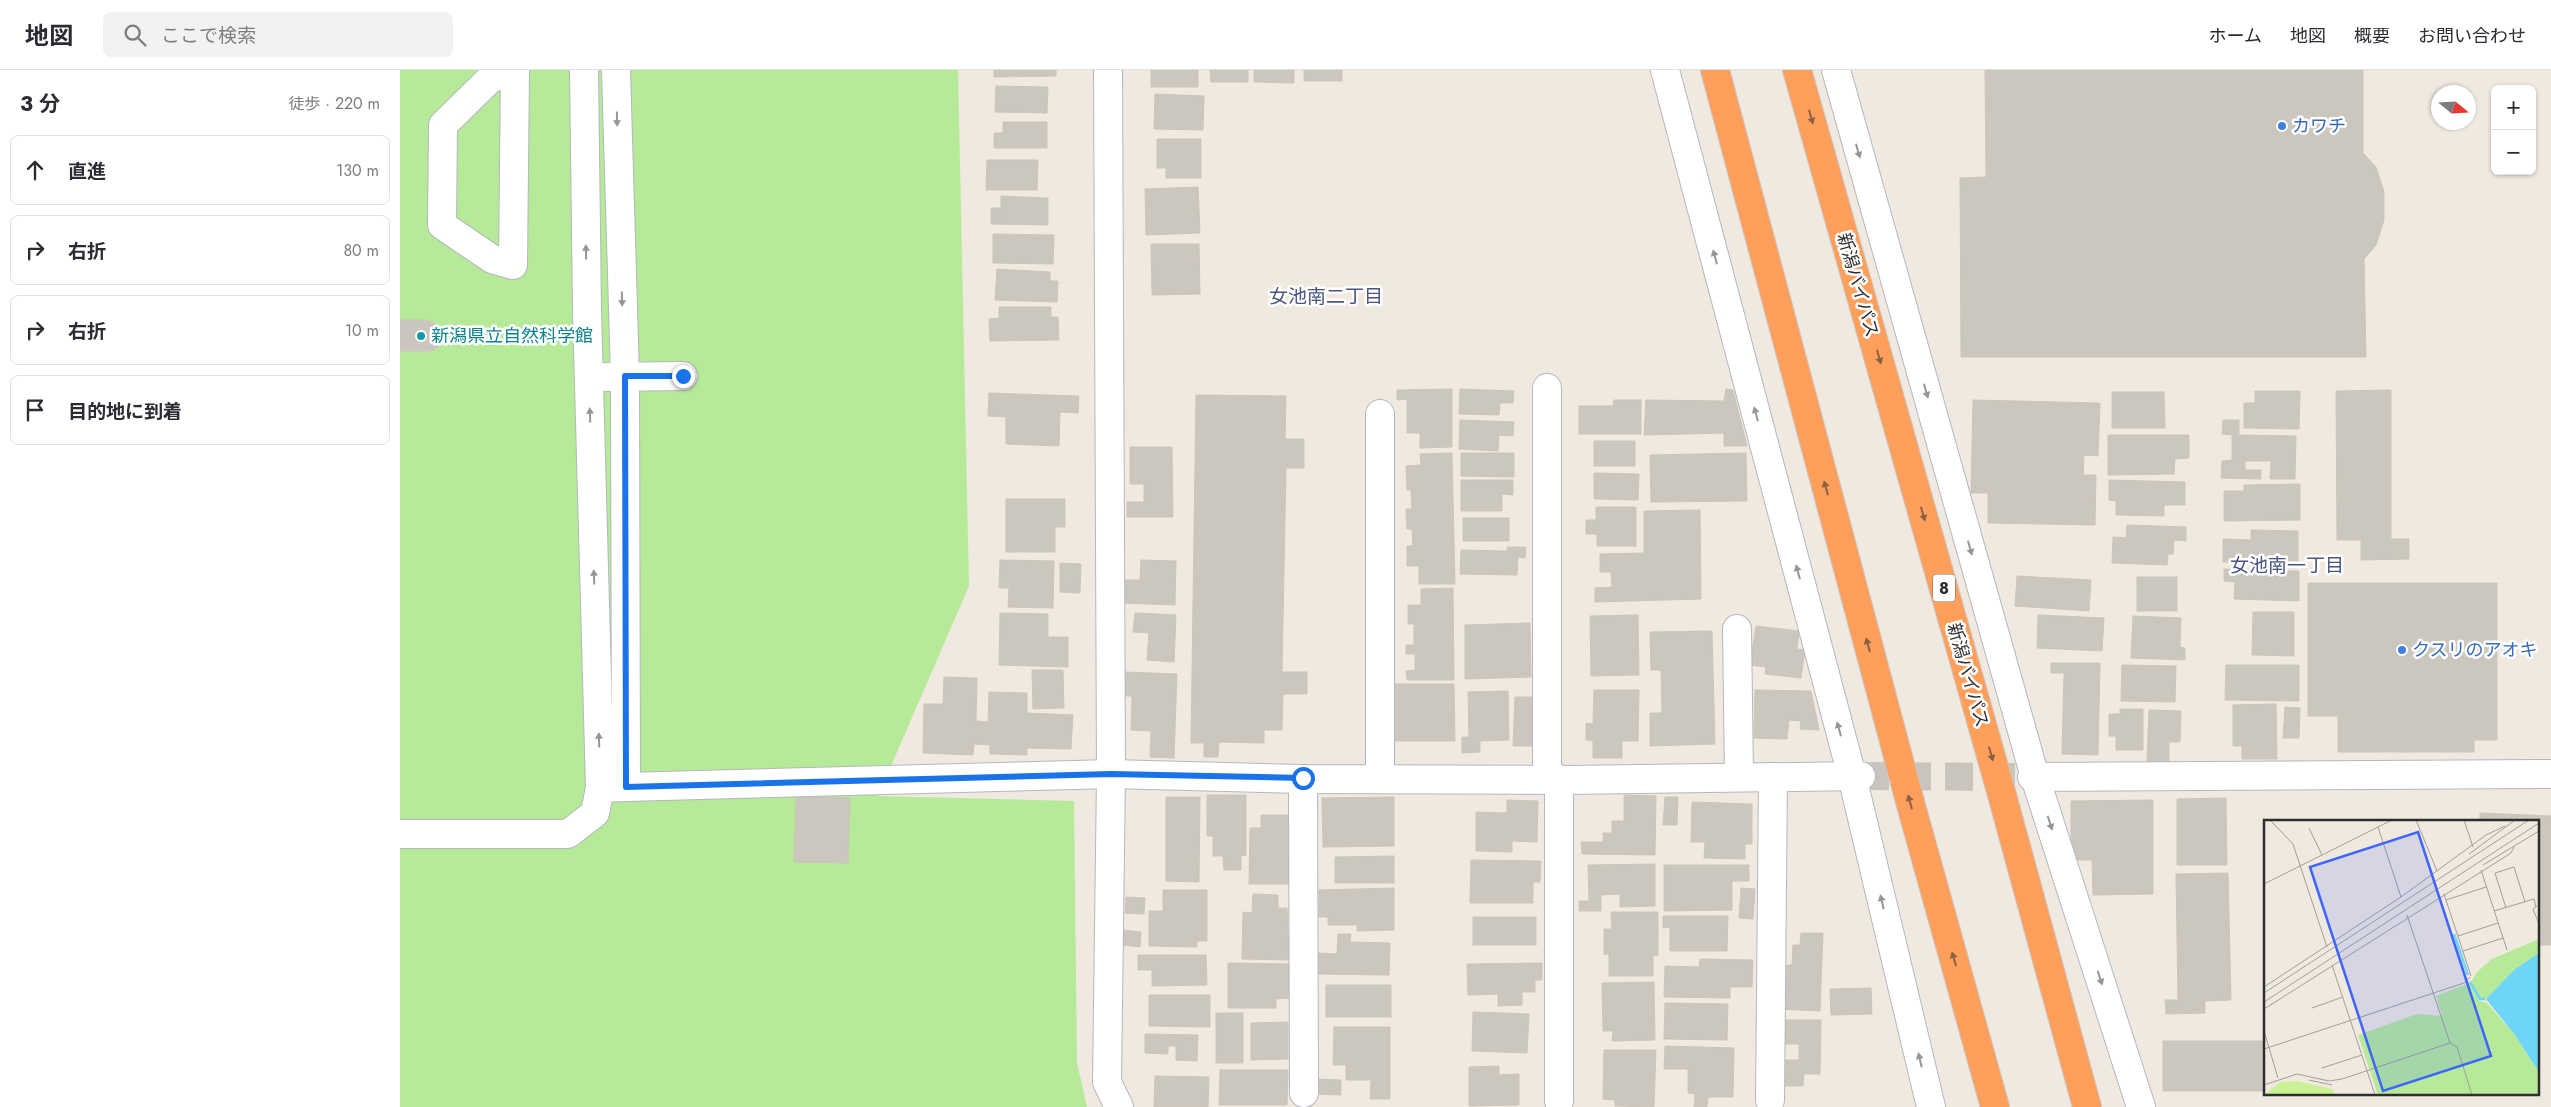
<!DOCTYPE html>
<html lang="ja">
<meta charset="utf-8">
<style>
:root{--surface:#fff;--page:#f2f2f3;--text:#2b2b33;--muted:#7c7c81;--line:#e1e1e2}
body{margin:0;font-family:Jost,"Noto Sans JP",sans-serif;background:var(--page);color:var(--text)}
.controls{position:absolute;right:15px;top:15px;display:grid;overflow:hidden;border-radius:8px;box-shadow:0 1px 4px #0004}
.controls button{width:45px;height:45px;display:grid;place-items:center;padding:0;border:0;border-bottom:1px solid var(--line);background:var(--surface);color:var(--text);font:25px sans-serif}
.compass{position:absolute;left:2031px;top:15px;width:45px;height:45px;border-radius:50%;background:var(--surface);box-shadow:0 1px 4px #0004;rotate:108deg}
.stop{position:absolute;width:15px;height:15px;margin:-11px;border:4px solid #1a73e8;border-radius:50%;background:#fff}
.stop.end{background:#1a73e8;border-color:#fff;box-shadow:0 1px 5px #0008}
.list{margin:0;padding:0;list-style:none}
h2{display:flex;justify-content:space-between;align-items:center;height:65px;margin:0;padding:0 20px;font-size:21px}
h2 small{font-size:16px;font-weight:400;color:var(--muted)}
.list li{display:grid;grid-template-columns:32px 1fr auto;gap:15px;align-items:center;box-sizing:border-box;height:70px;margin:0 10px 10px;padding:0 10px;border:1px solid var(--line);border-radius:8px}
.list b{display:block;font-size:19px;white-space:nowrap}
.list em{font-size:16px;font-style:normal;color:var(--muted)}
.icon{flex:none;width:28px;height:28px;fill:none;stroke:currentColor;stroke-width:2;stroke-linecap:round;stroke-linejoin:round}
.map{position:relative;flex:none;width:2151px;height:1037px;overflow:hidden}
header{display:flex;align-items:center;gap:30px;box-sizing:border-box;height:70px;padding:0 25px;background:var(--surface);border-bottom:1px solid var(--line)}
header strong{font-size:24px}
nav{display:flex;gap:28px;margin-inline-start:auto;font-size:18px}
.search{width:350px;height:45px;background:var(--page);display:flex;align-items:center;gap:12px;box-sizing:border-box;padding:0 18px;border-radius:8px;color:var(--muted);font-size:19px}
main{display:flex}
aside{flex:1;background:var(--surface)}
.map>svg:first-child{display:block}
</style>
<header>
<strong>地図</strong>
<div class="search"><svg class="icon" aria-label="search" viewBox="0 0 24 24"><circle cx="10" cy="10" r="6"/><path d="M15 15l6 6"/></svg>ここで検索</div>
<nav><a>ホーム</a><a>地図</a><a>概要</a><a>お問い合わせ</a></nav>
</header>
<main>
<aside>
<h2>3 分<small>徒歩 · 220 m</small></h2>
<ul class="list">
<li><svg class="icon" aria-label="ahead" viewBox="0 0 24 24"><path d="M12 20V5M6 11l6-6 6 6"/></svg><div><b>直進</b></div><em>130 m</em></li>
<li><svg class="icon" aria-label="right" viewBox="0 0 24 24"><path d="M7 20v-9h11M14 6l5 5-5 5"/></svg><div><b>右折</b></div><em>80 m</em></li>
<li><svg class="icon" aria-label="right" viewBox="0 0 24 24"><path d="M7 20v-9h11M14 6l5 5-5 5"/></svg><div><b>右折</b></div><em>10 m</em></li>
<li><svg class="icon" aria-label="arrive" viewBox="0 0 24 24"><path d="M6 21V4h12l-3 4 3 4H6"/></svg><div><b>目的地に到着</b></div></li>
</ul>
</aside>
<div class="map">
<svg width="2151" height="1037" viewBox="0 0 2151 1037">
<rect width="100%" height="100%" fill="#f0e9e0"/>
<polygon fill="#b6ea99" points="0,0 558,0 569,516 478,726 674,731 677,993 687,1037 0,1037"/>
<g fill="#cbc7be" stroke="#ccc5b9">
<polygon points="594,0 656,0 656,6 594,7"/>
<rect x="751" y="0" width="47" height="17"/>
<polygon points="810,0 848,0 848,12 811,12"/>
<polygon points="854,0 894,0 894,13 854,12"/>
<rect x="904" y="0" width="38" height="11"/>
<polygon points="1585,0 1963,0 1963,83 1976,97 1984,122 1984,150 1976,175 1964,189 1966,287 1561,287 1560,108 1586,107"/>
<polygon points="596,16 648,17 647,43 595,42"/>
<polygon points="755,24 804,26 803,60 754,59"/>
<polygon points="603,52 647,52 647,78 594,78 594,63 603,63"/>
<polygon points="757,69 801,69 801,108 766,108 766,98 757,98"/>
<polygon points="587,90 638,90 637,120 586,120"/>
<polygon points="798,117 800,163 746,165 745,119"/>
<polygon points="601,126 648,128 648,155 591,154 591,138 601,138"/>
<polygon points="593,164 654,165 653,194 593,193"/>
<polygon points="751,174 799,174 800,224 752,225"/>
<polygon points="597,199 650,202 650,211 658,211 657,232 595,230"/>
<polygon points="599,237 651,237 651,247 658,247 659,270 590,271 589,249 599,248"/>
<polygon points="0,250 26,250 38,255 42,263 38,277 32,281 0,281"/>
<polygon points="1052,319 1052,377 1020,378 1020,363 1007,363 1007,329 997,330 997,320"/>
<polygon points="1060,319 1114,321 1113,333 1100,333 1099,345 1059,344"/>
<polygon points="1326,319 1333,320 1347,376 1324,376 1324,363 1244,365 1246,330 1324,331"/>
<polygon points="1991,320 1991,469 2009,469 2009,489 1961,490 1961,470 1937,470 1936,321"/>
<polygon points="1855,321 1900,321 1899,359 1844,358 1844,333 1855,333"/>
<polygon points="1712,322 1764,322 1765,358 1712,358"/>
<polygon points="589,323 679,326 678,343 660,342 659,376 606,374 606,347 588,346"/>
<polygon points="796,325 886,326 885,369 904,369 904,398 886,398 882,602 907,602 907,624 883,624 882,660 864,660 864,673 819,672 818,687 804,687 804,673 791,673"/>
<polygon points="1214,330 1241,330 1241,364 1179,364 1179,336 1213,336"/>
<polygon points="1573,330 1700,333 1698,386 1684,385 1683,405 1696,405 1695,455 1588,453 1588,423 1571,423"/>
<polygon points="1060,350 1114,352 1113,366 1099,365 1098,381 1059,379"/>
<polygon points="1823,350 1839,350 1839,365 1896,366 1895,409 1870,409 1871,391 1845,391 1845,400 1861,400 1861,409 1821,408 1822,391 1832,390 1832,365 1822,364"/>
<polygon points="1708,365 1789,365 1789,388 1775,389 1774,404 1708,405"/>
<rect x="1194" y="371" width="41" height="25"/>
<polygon points="730,377 772,377 773,447 727,447 727,432 744,432 744,414 730,414"/>
<polygon points="1052,383 1055,514 1019,514 1019,496 1007,496 1007,476 1013,476 1012,459 1007,459 1006,439 1012,439 1011,420 1007,420 1006,396 1021,395 1020,384"/>
<polygon points="1061,383 1114,383 1114,407 1061,406"/>
<polygon points="1346,383 1347,431 1251,432 1250,385"/>
<polygon points="1194,403 1239,404 1238,430 1194,429"/>
<polygon points="1061,410 1113,410 1113,425 1102,424 1102,441 1061,441"/>
<polygon points="1709,410 1785,412 1785,435 1764,435 1764,446 1716,445 1716,431 1709,430"/>
<polygon points="1900,414 1900,450 1824,451 1824,421 1844,421 1844,415"/>
<polygon points="606,429 665,429 665,457 655,457 655,482 606,482"/>
<polygon points="1196,437 1236,437 1236,476 1197,476 1197,464 1186,464 1186,450 1196,450"/>
<polygon points="1300,440 1301,529 1195,532 1195,518 1212,517 1211,502 1200,502 1200,484 1244,483 1244,441"/>
<rect x="1063" y="448" width="46" height="23"/>
<polygon points="1727,455 1786,457 1786,471 1774,470 1773,484 1768,484 1767,495 1712,493 1713,467 1726,468"/>
<polygon points="1851,460 1898,461 1898,493 1823,492 1823,469 1851,470"/>
<polygon points="1107,477 1126,477 1125,488 1118,487 1117,505 1060,504 1061,480 1107,481"/>
<polygon points="600,490 654,491 653,538 608,537 609,518 599,518"/>
<polygon points="741,490 776,491 775,535 723,533 724,510 740,510"/>
<polygon points="660,493 681,494 680,523 660,522"/>
<polygon points="1824,499 1899,501 1899,531 1834,529 1835,512 1824,511"/>
<polygon points="1617,506 1691,510 1689,541 1615,536"/>
<rect x="1737" y="507" width="40" height="34"/>
<polygon points="1908,513 2097,513 2097,670 2074,670 2074,682 1938,682 1938,646 1908,646"/>
<polygon points="1053,518 1054,610 1007,610 1006,601 1015,600 1015,584 1006,584 1006,575 1014,575 1014,554 1008,554 1008,535 1021,535 1021,519"/>
<polygon points="1853,542 1894,542 1894,586 1852,585"/>
<polygon points="600,543 648,544 648,567 668,567 668,597 599,595"/>
<polygon points="735,543 776,545 774,592 747,590 749,563 733,562"/>
<polygon points="1238,545 1239,605 1191,606 1190,546"/>
<polygon points="1638,545 1704,548 1702,581 1637,578"/>
<polygon points="1733,546 1781,548 1780,577 1785,578 1785,590 1731,588"/>
<polygon points="1130,553 1131,607 1065,609 1065,555"/>
<polygon points="1356,556 1399,561 1397,579 1405,580 1401,608 1365,604 1366,597 1350,595"/>
<polygon points="1312,561 1315,674 1250,676 1250,643 1262,643 1261,600 1251,600 1250,562"/>
<polygon points="1651,593 1700,593 1698,685 1662,684 1664,603 1651,603"/>
<polygon points="1722,595 1776,596 1775,632 1721,631"/>
<polygon points="1826,595 1899,595 1899,631 1825,630"/>
<polygon points="632,600 663,600 664,638 633,639"/>
<polygon points="725,602 777,604 774,688 750,687 751,661 731,660 732,626 724,626"/>
<polygon points="544,607 577,608 576,651 588,652 589,622 627,623 627,643 673,645 671,679 627,678 627,685 590,684 590,675 574,674 573,685 523,683 524,634 543,634"/>
<polygon points="992,614 1054,614 1055,671 992,671"/>
<polygon points="1194,620 1239,620 1238,671 1222,671 1222,688 1193,688 1193,671 1186,670 1186,653 1193,654"/>
<polygon points="1355,620 1411,621 1419,660 1400,659 1401,651 1389,650 1387,669 1354,668"/>
<polygon points="1108,621 1109,670 1080,671 1080,682 1062,683 1062,667 1069,667 1068,622"/>
<polygon points="1115,627 1142,627 1141,676 1113,676"/>
<polygon points="1876,634 1877,689 1842,689 1842,676 1833,676 1833,635"/>
<polygon points="1885,637 1900,638 1899,668 1883,668"/>
<polygon points="1720,639 1743,639 1743,680 1716,680 1716,666 1709,666 1709,644 1720,644"/>
<polygon points="1749,640 1781,641 1780,672 1769,672 1769,692 1747,691"/>
<polygon points="807,725 846,725 846,785 841,786 841,800 824,800 823,786 813,786 813,766 807,766"/>
<polygon points="1224,725 1256,726 1255,785 1182,784 1181,772 1203,772 1203,763 1212,763 1212,751 1224,751"/>
<polygon points="396,727 450,728 448,793 394,792"/>
<polygon points="766,727 800,727 799,812 766,811"/>
<polygon points="994,727 994,776 923,777 922,728"/>
<polygon points="1265,727 1278,727 1277,755 1263,755"/>
<polygon points="1826,728 1827,795 1777,795 1777,729"/>
<polygon points="1107,730 1138,731 1137,772 1112,771 1112,782 1076,781 1076,742 1107,743"/>
<polygon points="1753,730 1753,824 1693,825 1692,790 1671,790 1671,731"/>
<polygon points="1292,732 1352,734 1352,774 1345,774 1345,789 1304,788 1305,772 1291,772"/>
<polygon points="2080,743 2151,746 2151,875 2137,875 2137,751 2080,751"/>
<polygon points="861,745 891,745 890,814 849,814 850,758 861,758"/>
<polygon points="994,786 994,813 935,813 935,787"/>
<polygon points="1071,790 1141,791 1140,812 1133,812 1133,833 1070,833"/>
<polygon points="1255,794 1255,836 1220,837 1220,824 1201,825 1201,841 1179,841 1179,831 1189,831 1188,795"/>
<polygon points="1264,795 1349,795 1349,811 1332,811 1332,840 1264,841"/>
<polygon points="1828,803 1831,930 1805,931 1805,943 1766,944 1765,930 1778,930 1776,804"/>
<polygon points="994,818 994,860 957,861 957,855 928,855 928,847 919,847 919,820"/>
<polygon points="1341,818 1355,819 1353,849 1339,848"/>
<polygon points="763,820 807,820 807,871 797,871 797,877 749,876 749,841 763,841"/>
<polygon points="853,824 878,825 878,838 887,838 889,890 842,889 843,842 852,843"/>
<polygon points="726,827 745,828 744,844 725,843"/>
<polygon points="1211,842 1258,842 1258,885 1253,886 1253,906 1209,906 1209,884 1204,884 1204,859 1212,859"/>
<polygon points="1263,846 1328,846 1327,881 1270,881 1270,857 1263,858"/>
<rect x="1073" y="847" width="63" height="28"/>
<polygon points="723,860 741,862 740,877 722,875"/>
<polygon points="1401,863 1423,863 1420,941 1379,939 1380,895 1392,895 1393,875 1400,875"/>
<polygon points="938,864 951,864 950,872 990,873 989,905 917,904 917,883 937,884"/>
<polygon points="738,885 806,885 807,915 752,916 752,900 738,900"/>
<polygon points="1300,889 1353,890 1352,917 1330,917 1330,928 1264,927 1265,896 1299,897"/>
<polygon points="828,893 892,894 891,928 876,929 876,938 828,938"/>
<polygon points="1142,893 1142,910 1135,910 1135,922 1122,922 1122,935 1098,936 1098,924 1068,925 1067,894"/>
<polygon points="1254,912 1255,970 1212,971 1213,961 1203,961 1202,913"/>
<rect x="926" y="915" width="65" height="32"/>
<polygon points="1471,918 1472,944 1431,945 1430,919"/>
<polygon points="749,925 810,925 810,957 749,956"/>
<polygon points="1265,933 1328,934 1327,970 1264,969"/>
<polygon points="1073,942 1129,944 1127,983 1072,981"/>
<rect x="816" y="943" width="27" height="50"/>
<polygon points="1383,950 1421,950 1420,1004 1404,1004 1403,1016 1383,1016 1383,990 1399,990 1399,974 1383,974"/>
<polygon points="888,952 888,989 851,990 851,953"/>
<polygon points="934,957 990,957 990,1029 970,1029 971,1010 946,1010 946,995 933,995"/>
<polygon points="745,964 798,965 797,991 776,990 776,976 768,976 768,984 745,983"/>
<rect x="1763" y="971" width="102" height="50"/>
<polygon points="1265,976 1334,978 1333,1027 1308,1027 1307,1037 1294,1037 1295,1024 1288,1023 1288,999 1264,999"/>
<polygon points="1204,980 1256,980 1254,1037 1215,1036 1215,1030 1203,1029"/>
<polygon points="1099,996 1099,1005 1119,1004 1119,1035 1069,1036 1069,997"/>
<polygon points="820,1000 888,1000 887,1035 819,1035"/>
<polygon points="755,1006 809,1007 808,1037 754,1037"/>
<polygon points="915,1009 941,1010 941,1025 915,1024"/>
</g>
<g fill="none" stroke-linecap="round" stroke-linejoin="round">
<polyline stroke="#c9c4bc" stroke-width="28" stroke-dasharray="28 14" stroke-linecap="butt" points="1461,706 1632,707"/>
<defs>
<g id="minor">
<polyline points="184,0 187,241 200,718"/>
<polyline points="216,0 225,306 226,717"/>
<polyline points="708,0 711,704 707,1012 719,1037"/>
<polyline points="1265,0 1452,706 1531,1037"/>
<polyline points="1436,0 1635,707 1741,1037"/>
<polyline points="115,2 91,8 43,55 42,155 92,189 113,195 115,0"/>
<polyline points="206,307 283,306"/>
<polyline points="980,344 980,708"/>
<polyline points="1337,559 1339,707"/>
<polyline points="1632,707 2151,704"/>
<polyline points="903,709 904,1023"/>
<polyline points="1147,709 1147,318"/>
<polyline points="0,764 168,764 195,743 200,718 226,717 711,704 903,709 1168,710 1461,706"/>
<polyline points="1370,1030 1373,707"/>
<polyline points="1159,1031 1159,709"/>
</g>
<g id="highway">
<polyline points="1315,0 1512,739 1595,1037"/>
<polyline points="1397,0 1602,725 1687,1037"/>
</g>
</defs>
<use href="#minor" stroke="#b4b7c2" stroke-width="30"/>
<use href="#highway" stroke="#c9c9c9" stroke-width="30"/>
<use href="#minor" stroke="#fff" stroke-width="28"/>
<use href="#highway" stroke="#ff9f5c" stroke-width="28"/>
</g>
<defs><path id="oneway-solid" d="M-6-.8H1V-3.2L6.5 0L1 3.2V.8H-6Z" transform="scale(1.25)"/></defs>
<g fill="#8c6143">
<use href="#oneway-solid" transform="translate(1411 47) rotate(74)"/>
<use href="#oneway-solid" transform="translate(1479 287) rotate(74)"/>
<use href="#oneway-solid" transform="translate(1426 418) rotate(-105)"/>
<use href="#oneway-solid" transform="translate(1523 444) rotate(74)"/>
<use href="#oneway-solid" transform="translate(1468 575) rotate(-105)"/>
<use href="#oneway-solid" transform="translate(1591 684) rotate(74)"/>
<use href="#oneway-solid" transform="translate(1510 732) rotate(-105)"/>
<use href="#oneway-solid" transform="translate(1554 889) rotate(-106)"/>
</g>
<g fill="#969696">
<use href="#oneway-solid" transform="translate(217 49) rotate(89)"/>
<use href="#oneway-solid" transform="translate(1458 81) rotate(74)"/>
<use href="#oneway-solid" transform="translate(186 182) rotate(-91)"/>
<use href="#oneway-solid" transform="translate(1315 187) rotate(-105)"/>
<use href="#oneway-solid" transform="translate(222 229) rotate(89)"/>
<use href="#oneway-solid" transform="translate(1526 321) rotate(74)"/>
<use href="#oneway-solid" transform="translate(1356 344) rotate(-105)"/>
<use href="#oneway-solid" transform="translate(190 345) rotate(-92)"/>
<use href="#oneway-solid" transform="translate(1570 478) rotate(74)"/>
<use href="#oneway-solid" transform="translate(1398 502) rotate(-105)"/>
<use href="#oneway-solid" transform="translate(194 507) rotate(-92)"/>
<use href="#oneway-solid" transform="translate(1439 659) rotate(-105)"/>
<use href="#oneway-solid" transform="translate(199 670) rotate(-92)"/>
<use href="#oneway-solid" transform="translate(1650 753) rotate(72)"/>
<use href="#oneway-solid" transform="translate(1482 832) rotate(-103)"/>
<use href="#oneway-solid" transform="translate(1700 908) rotate(72)"/>
<use href="#oneway-solid" transform="translate(1520 990) rotate(-103)"/>
</g>
<g fill="none" stroke-linecap="round" stroke-linejoin="round">
<polyline stroke="#1a73e8" stroke-width="6" points="283,306 225,306 226,717 711,704 903,708"/>
</g>
<g fill="#3f7fe0" stroke="#fff" stroke-width="2">
<circle cx="1882" cy="56" r="5"/>
<circle cx="2002" cy="580" r="5"/>
</g>
<circle fill="#0f9aa8" stroke="#fff" stroke-width="2" cx="21" cy="266" r="5"/>
<g text-anchor="middle" dominant-baseline="central" stroke-width="5" stroke-linejoin="round" paint-order="stroke">
<rect fill="#fff" stroke="#6d6d6d" stroke-width="1" x="1533" y="504.5" width="22" height="27" rx="4"/>
<g font-size="16" font-weight="bold" fill="#2e2e2e">
<text x="1544" y="518">8</text>
</g>
<g font-size="18" fill="#366cbe" stroke="#fff" text-anchor="start">
<text x="1892" y="56">カワチ</text>
<text x="2012" y="580">クスリのアオキ</text>
</g>
<g font-size="18" fill="#2e2e2e" stroke="#fff">
<text transform="translate(1458 215) rotate(74)">新潟バイパス</text>
<text transform="translate(1568 605) rotate(74)">新潟バイパス</text>
</g>
<g font-size="18" fill="#0d838f" stroke="#fff" text-anchor="start">
<text x="31" y="266">新潟県立自然科学館</text>
</g>
<g font-size="19" fill="#4a5583" stroke="#fff">
<text x="926" y="226">女池南二丁目</text>
<text x="1887" y="495">女池南一丁目</text>
</g>
</g>
<g transform="translate(1864 750)">
<rect width="275" height="275" fill="#f0e9e0"/>
<path d="M275,119v14l-24,16 -29,30 -6,-1 -9,-16 6,-10 15,-13zM205,163l11,18 7,2 28,32 24,37v23h-161l-20,-60 59,-21 25,2 -6,-20z" fill="#b6ea99"/>
<path d="M32,261l37,8 2,6h-71l16,-13z" fill="#ccf194"/>
<path d="M275,133v119l-24,-37 -29,-36 29,-30z" fill="#6dd6f8"/>
<path fill="none" stroke="#6dd6f8" stroke-width="2.5" d="M190,114l14,41M206,162l10,17h5"/>
<path fill="none" stroke="#a29e99" stroke-width="1" d="M152,0l21,51M200,0l9,27M7,1l22,23 34,103M114,7l23,70M45,8l13,27M205,34l46,-34M219,45l56,-34M217,50l26,80M0,64l128,-64M180,74l27,82M182,80l40,-13M273,86l-4,3 6,15M242,88l-11,-35 19,-6 11,35M230,91l40,-12 2,8M143,95l43,128 7,4 15,48M194,116l40,-13M199,131l40,-13M68,145l43,130M0,167l137,-90 85,-62 19,-9M0,173l265,-173M0,182l275,-179M48,188l31,-11M0,189l247,-156 3,-6M0,211l14,47M0,229l200,-66 6,-6M58,248l40,-13M45,260l23,5M0,265l33,-11 32,7 13,-2 108,-36"/>
<path fill="#3e65ff" fill-opacity="0.15" stroke="#3e65ff" stroke-width="2.5" d="M154,12l73,224 -108,35 -73,-224z"/>
<rect width="275" height="275" fill="none" stroke="#2e2e2e" stroke-width="2.5"/>
</g>
</svg>
<div class="controls">
<button>+</button>
<button>−</button>
</div>
<svg class="compass" viewBox="-18 -18 36 36"><path d="M0-13l5 13h-10z" fill="#e53935"/><path d="M0 13l5-13h-10z" fill="#7c7c81"/></svg>
<div class="stop" style="left:903px;top:708px"></div>
<div class="stop end" style="left:283px;top:306px"></div>
</div>
</main>
